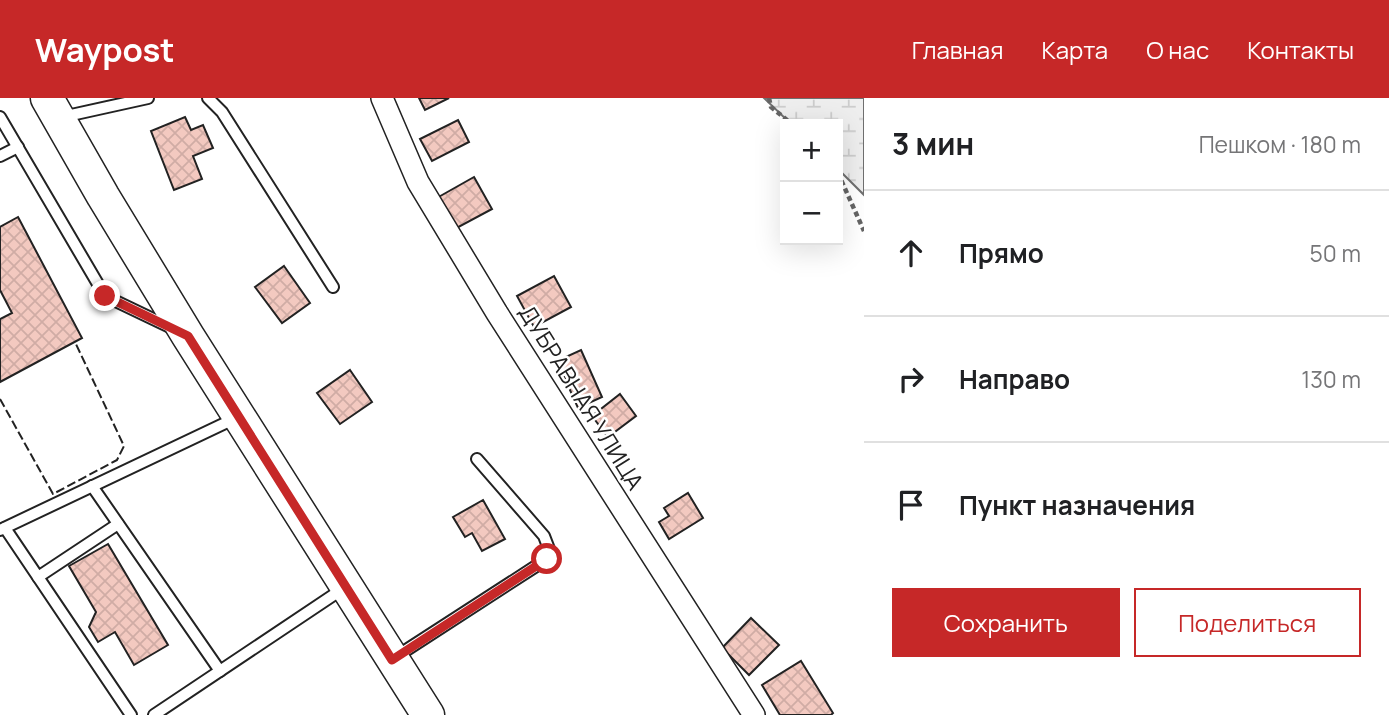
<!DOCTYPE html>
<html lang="ru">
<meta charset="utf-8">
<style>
:root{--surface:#fff;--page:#f2f2f2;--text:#202124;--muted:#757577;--line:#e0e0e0;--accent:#c62828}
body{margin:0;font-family:Manrope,sans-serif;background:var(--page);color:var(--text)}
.controls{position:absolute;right:21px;top:21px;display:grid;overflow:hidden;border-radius:0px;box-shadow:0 7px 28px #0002}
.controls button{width:63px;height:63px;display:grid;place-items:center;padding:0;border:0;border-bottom:2px solid var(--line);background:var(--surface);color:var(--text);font:35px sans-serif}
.stop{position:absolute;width:21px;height:21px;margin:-16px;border:5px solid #c62828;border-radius:50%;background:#fff}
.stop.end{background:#c62828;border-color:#fff;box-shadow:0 2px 7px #0008}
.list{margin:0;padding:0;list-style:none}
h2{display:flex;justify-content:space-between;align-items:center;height:91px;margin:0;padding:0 28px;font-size:30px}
h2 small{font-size:23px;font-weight:400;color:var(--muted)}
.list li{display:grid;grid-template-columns:46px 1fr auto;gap:21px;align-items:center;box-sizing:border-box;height:126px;padding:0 28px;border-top:2px solid var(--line)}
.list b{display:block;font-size:26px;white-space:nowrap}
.list em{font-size:23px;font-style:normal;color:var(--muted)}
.actions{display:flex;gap:14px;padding:21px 28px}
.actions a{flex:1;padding:16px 0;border:2px solid var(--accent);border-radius:0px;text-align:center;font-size:24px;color:var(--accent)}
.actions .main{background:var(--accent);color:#fff}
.icon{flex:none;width:38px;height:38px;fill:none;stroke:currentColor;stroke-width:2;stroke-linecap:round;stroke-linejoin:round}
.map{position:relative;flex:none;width:864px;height:617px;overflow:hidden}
header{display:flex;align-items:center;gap:42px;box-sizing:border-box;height:98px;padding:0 35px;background:var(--accent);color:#fff}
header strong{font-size:33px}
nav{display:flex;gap:38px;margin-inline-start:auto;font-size:24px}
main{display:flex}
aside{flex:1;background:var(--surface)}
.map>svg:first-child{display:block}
</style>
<header>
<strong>Waypost</strong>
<nav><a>Главная</a><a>Карта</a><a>О нас</a><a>Контакты</a></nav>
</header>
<main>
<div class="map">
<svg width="864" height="617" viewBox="0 0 864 617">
<defs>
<pattern id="wetland-marsh" width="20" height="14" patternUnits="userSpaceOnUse" patternTransform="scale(1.75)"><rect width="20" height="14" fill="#eee"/><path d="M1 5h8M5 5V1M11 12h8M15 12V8" fill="none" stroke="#ccc"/></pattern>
<pattern id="building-cross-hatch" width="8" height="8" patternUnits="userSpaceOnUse" patternTransform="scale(1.75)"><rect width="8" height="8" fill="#f3c9c0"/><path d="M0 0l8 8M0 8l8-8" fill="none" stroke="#d0aca5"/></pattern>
</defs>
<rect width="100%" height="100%" fill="#fff"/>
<polygon fill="url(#wetland-marsh)" stroke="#6f6f6f" stroke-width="2" points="764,0 864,0 864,97 838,71 838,26 791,26"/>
<g fill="url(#building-cross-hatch)" stroke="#222" stroke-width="2">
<polygon points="419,0 449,0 425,12"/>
<polygon points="185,19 191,32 203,27 213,50 193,58 202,81 174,92 151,33"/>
<polygon points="458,22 469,44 432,63 420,41"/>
<polygon points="474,79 492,111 453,132 435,101"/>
<polygon points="18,119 82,240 0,284 0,221 12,215 0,192 0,129"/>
<polygon points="284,168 310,205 282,225 255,189"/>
<polygon points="554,178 571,209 534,229 517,198"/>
<polygon points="581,252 602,299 578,310 557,263"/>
<polygon points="350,272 372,304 340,326 317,295"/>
<polygon points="620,296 636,318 608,339 592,318"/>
<polygon points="688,395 703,420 669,441 659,424 669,418 664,410"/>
<polygon points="483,402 505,441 482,453 472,435 465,439 453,419"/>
<polygon points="108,446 168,547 134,567 115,534 98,544 89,529 96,514 69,468"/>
<polygon points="751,520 779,547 749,577 722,550"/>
<polygon points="801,563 833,615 831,617 780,617 762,587"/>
</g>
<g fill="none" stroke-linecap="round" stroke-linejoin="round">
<defs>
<g id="service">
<polyline points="208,0 222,14 333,189"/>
<polyline points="0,19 105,198 174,231"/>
<polyline points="62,19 148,0"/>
<polyline points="0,58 18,49"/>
<polyline points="92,388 220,573"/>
<polyline points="5,430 131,617"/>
<polyline points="0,432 238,319"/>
<polyline points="38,479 118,426"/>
<polyline points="394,560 547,461 549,451 544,438 477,361"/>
<polyline points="154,617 344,490"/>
</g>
<polyline id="minor" points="382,0 418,84 497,215 754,617"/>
<polyline id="secondary" points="47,0 103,98 188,238 428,617"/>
</defs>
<use href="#service" stroke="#222" stroke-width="14"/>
<use href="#minor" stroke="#222" stroke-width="24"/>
<use href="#secondary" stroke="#222" stroke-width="35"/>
<g stroke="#646464" stroke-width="4.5" stroke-dasharray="5 3.5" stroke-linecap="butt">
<polyline points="769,0 771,9 792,26"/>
<polyline points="838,75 864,133"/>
</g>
<use href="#service" stroke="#fff" stroke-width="10"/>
<use href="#minor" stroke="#fff" stroke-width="21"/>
<use href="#secondary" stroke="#fff" stroke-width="32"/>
<polyline stroke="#222" stroke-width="2" stroke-dasharray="9 3.5" stroke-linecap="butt" points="0,301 53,396 117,362 124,348 75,244"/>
</g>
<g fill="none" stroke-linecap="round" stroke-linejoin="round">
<polyline stroke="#c62828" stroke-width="9" points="105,198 188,238 392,562 547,461"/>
</g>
<g text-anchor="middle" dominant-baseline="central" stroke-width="5" stroke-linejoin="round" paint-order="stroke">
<g font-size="23" fill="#222" stroke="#fff">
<text transform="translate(582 299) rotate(58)">ДУБРАВНАЯ УЛИЦА</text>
</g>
</g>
</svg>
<div class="controls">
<button>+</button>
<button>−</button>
</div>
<div class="stop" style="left:547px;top:461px"></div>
<div class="stop end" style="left:105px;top:198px"></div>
</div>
<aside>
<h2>3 мин<small>Пешком · 180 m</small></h2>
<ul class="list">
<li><svg class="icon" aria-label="ahead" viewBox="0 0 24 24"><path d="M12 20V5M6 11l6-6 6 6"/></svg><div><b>Прямо</b></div><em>50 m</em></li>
<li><svg class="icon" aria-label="right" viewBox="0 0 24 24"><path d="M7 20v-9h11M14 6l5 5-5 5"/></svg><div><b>Направо</b></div><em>130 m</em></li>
<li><svg class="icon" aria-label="arrive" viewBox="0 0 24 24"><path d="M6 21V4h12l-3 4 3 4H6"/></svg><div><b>Пункт назначения</b></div></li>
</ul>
<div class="actions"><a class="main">Сохранить</a><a>Поделиться</a></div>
</aside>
</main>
